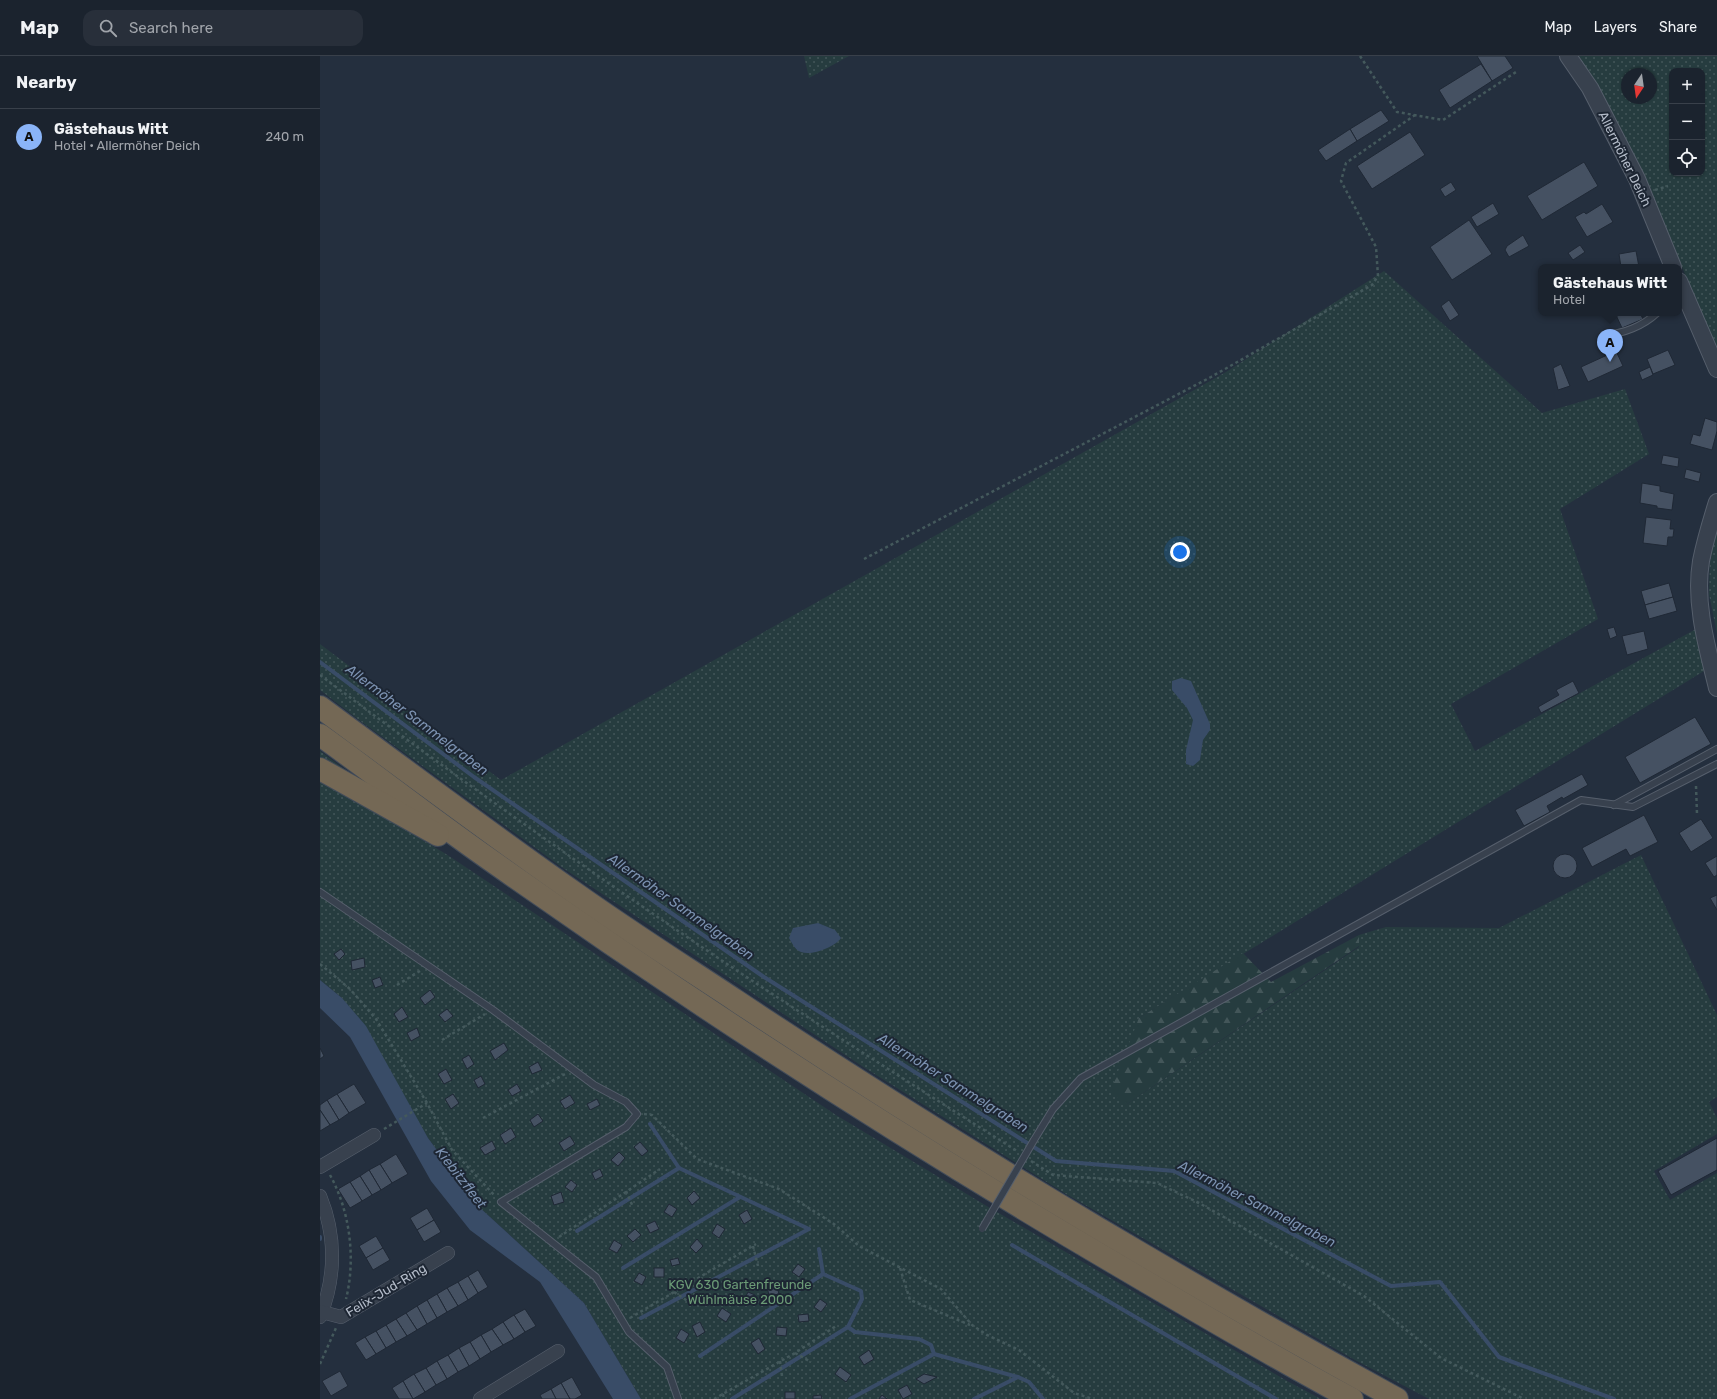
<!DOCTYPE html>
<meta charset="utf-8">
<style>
:root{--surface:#1b232e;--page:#282f3a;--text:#f1f3f6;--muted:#a0a4aa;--line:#39404a;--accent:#8ab4f8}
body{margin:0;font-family:Rubik,sans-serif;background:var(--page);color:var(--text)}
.controls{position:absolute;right:12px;top:12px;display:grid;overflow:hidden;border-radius:8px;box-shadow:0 1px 3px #0004}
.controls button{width:36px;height:36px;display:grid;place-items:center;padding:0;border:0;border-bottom:1px solid var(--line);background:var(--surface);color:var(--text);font:20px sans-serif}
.compass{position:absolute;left:1301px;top:12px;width:36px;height:36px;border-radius:50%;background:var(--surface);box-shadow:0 1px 3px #0004;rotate:193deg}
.you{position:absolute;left:860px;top:496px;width:14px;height:14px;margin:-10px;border:3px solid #fff;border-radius:50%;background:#1a73e8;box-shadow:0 0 0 6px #1a73e833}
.badge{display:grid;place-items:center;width:26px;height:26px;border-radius:50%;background:var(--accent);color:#111;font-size:13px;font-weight:700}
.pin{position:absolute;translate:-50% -33px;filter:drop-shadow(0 1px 2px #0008)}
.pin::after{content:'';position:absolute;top:21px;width:14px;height:12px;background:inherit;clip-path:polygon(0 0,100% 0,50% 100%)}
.popup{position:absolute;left:1218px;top:208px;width:144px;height:52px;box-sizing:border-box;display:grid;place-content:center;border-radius:8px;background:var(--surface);filter:drop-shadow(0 1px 3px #0005);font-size:13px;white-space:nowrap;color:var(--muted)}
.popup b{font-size:15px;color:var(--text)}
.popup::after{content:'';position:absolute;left:50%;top:100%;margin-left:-8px;border:8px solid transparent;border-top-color:var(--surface)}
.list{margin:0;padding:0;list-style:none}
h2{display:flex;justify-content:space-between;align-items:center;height:52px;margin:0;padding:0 16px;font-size:17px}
h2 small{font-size:13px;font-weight:400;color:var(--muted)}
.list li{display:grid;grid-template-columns:26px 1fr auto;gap:12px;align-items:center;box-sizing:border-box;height:56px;padding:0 16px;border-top:1px solid var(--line)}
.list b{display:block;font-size:15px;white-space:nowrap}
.list p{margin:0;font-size:13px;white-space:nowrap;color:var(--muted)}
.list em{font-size:13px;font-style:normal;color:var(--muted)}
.icon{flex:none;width:22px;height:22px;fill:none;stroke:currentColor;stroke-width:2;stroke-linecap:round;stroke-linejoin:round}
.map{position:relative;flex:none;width:1397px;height:1343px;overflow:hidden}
header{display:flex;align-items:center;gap:24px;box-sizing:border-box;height:56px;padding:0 20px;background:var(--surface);border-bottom:1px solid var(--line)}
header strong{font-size:19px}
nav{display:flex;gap:22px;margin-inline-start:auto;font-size:14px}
.search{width:280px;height:36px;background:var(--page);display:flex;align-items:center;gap:10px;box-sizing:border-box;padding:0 14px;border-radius:12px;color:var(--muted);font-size:15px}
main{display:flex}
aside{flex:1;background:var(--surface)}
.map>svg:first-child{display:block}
</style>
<header>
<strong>Map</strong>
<div class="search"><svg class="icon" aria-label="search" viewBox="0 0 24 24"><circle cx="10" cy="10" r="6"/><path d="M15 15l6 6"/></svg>Search here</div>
<nav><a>Map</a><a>Layers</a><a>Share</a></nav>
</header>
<main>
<aside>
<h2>Nearby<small></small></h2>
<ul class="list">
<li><span class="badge">A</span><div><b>Gästehaus Witt</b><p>Hotel · Allermöher Deich</p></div><em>240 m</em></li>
</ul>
</aside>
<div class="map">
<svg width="1397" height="1343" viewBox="0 0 1397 1343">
<defs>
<pattern id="green-dots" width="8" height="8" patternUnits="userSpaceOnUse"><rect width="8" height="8" fill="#263c3f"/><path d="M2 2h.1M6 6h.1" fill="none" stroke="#435659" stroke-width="1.8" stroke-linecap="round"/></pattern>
<pattern id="forest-firs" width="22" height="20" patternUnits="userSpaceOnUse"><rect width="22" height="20" fill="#263c3f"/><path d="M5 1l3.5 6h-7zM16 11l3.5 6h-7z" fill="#435659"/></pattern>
</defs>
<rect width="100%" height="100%" fill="#242f3e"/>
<g fill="url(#green-dots)" fill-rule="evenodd">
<polygon points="484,0 529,0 489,22"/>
<path d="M1259,0h138v298l-68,-169zM1352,15h30v102h-30zM1307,18h24v24h-24z"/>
<polygon points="1064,215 1222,357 1305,333 1329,398 1240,453 1278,563 1131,648 1155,695 1376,573 1384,615 819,962 807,1048 1039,891 1039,879 1066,871 1179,872 1321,799 1397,959 1397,1041 1389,1046 1397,1062 1397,1078 1334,1115 1350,1144 1397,1117 1397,1343 1109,1343 1035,1304 746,1138 545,1012 243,812 39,664 0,634 0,588 181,724 906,316"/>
<polygon points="1397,470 1397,578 1389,538 1390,500"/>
<polygon points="0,695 44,728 0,705"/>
<polygon points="0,723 126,798 516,1059 665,1149 969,1326 1001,1343 321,1343 264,1247 158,1150 108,1082 22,942 0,924"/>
</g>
<polygon fill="url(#forest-firs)" points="1039,879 1039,890 807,1048 790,1036 819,962 923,897 951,926"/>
<g fill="#394c67">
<polygon points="861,622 871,625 890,668 890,674 883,684 880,704 873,710 866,708 866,694 873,664 867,652 852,634 852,625"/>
<path d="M498,867l17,7 6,8c-6,9 -29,18 -40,14 -6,-2 -9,-9 -12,-14l4,-10z"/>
<polygon points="0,924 22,942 46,970 108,1082 158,1150 264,1247 321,1343 293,1343 220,1226 150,1174 111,1125 30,981 0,952"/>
</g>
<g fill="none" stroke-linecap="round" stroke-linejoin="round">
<g stroke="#394c67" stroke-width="4">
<polyline points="0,606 154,721 444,921 736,1105 854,1115 1071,1230 1120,1226 1179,1301 1294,1343"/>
<polyline points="330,1068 359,1112 489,1173"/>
<polyline points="257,1175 359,1112"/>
<polyline points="0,1183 0,1181"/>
<polyline points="692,1189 956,1343"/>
<polyline points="499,1193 503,1218 541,1235 542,1243 528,1271 535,1276 599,1283 611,1289 614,1298 698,1321 709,1326 723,1343"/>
<polyline points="303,1212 420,1141"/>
<polyline points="321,1262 489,1173"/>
<polyline points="380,1300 503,1218"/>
<polyline points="412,1343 528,1271"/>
<polyline points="530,1343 614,1298"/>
<polyline points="654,1343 698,1321"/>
</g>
</g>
<g fill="#455162" stroke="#1f2835">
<polygon points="1157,0 1185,0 1193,12 1172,25"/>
<polygon points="1161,8 1172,25 1130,52 1119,34"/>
<polygon points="1061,54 1069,65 1037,85 1030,73"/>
<polygon points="1030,73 1037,85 1006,105 998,94"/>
<polygon points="1090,76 1105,99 1052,133 1037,110"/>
<polygon points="1264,106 1278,130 1222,164 1207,140"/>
<polygon points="1131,126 1136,134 1125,141 1120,133"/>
<polygon points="1173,147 1179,158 1157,171 1151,161"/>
<polygon points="1282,148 1293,166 1267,181 1255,161 1264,156 1266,158"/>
<polygon points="1149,164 1172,198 1132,224 1110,191"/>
<polygon points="1203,179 1209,190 1189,201 1185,194 1187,190"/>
<polygon points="1260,189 1265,196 1253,204 1248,197"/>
<polygon points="1316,195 1319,211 1301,211 1299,198"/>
<polygon points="1129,244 1139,259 1130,265 1121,250"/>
<polygon points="1295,257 1320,257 1323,263 1302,272"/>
<polygon points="1348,294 1355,309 1333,318 1327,303"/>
<polygon points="1296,295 1303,310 1268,326 1261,311"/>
<polygon points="1241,308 1250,330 1238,334 1233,312"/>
<polygon points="1330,311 1333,319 1322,324 1319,316"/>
<polygon points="1385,362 1397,366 1397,375 1392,394 1370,388 1373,378 1380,380"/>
<polygon points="1343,399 1359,402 1358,411 1341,408"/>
<polygon points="1366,413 1381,417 1379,426 1364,422"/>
<polygon points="1322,427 1340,430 1340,435 1354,438 1352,454 1337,452 1337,450 1320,447"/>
<polygon points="1326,461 1351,464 1350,473 1354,473 1353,481 1348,481 1347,490 1323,487"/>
<polygon points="1349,527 1353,541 1325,549 1321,535"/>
<polygon points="1353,541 1357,555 1329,563 1325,549"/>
<polygon points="1294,571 1297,580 1290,583 1287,573"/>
<polygon points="1324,575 1328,593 1307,599 1302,580"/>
<polygon points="1253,625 1259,637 1221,657 1218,651 1239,639 1236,634"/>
<polygon points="1375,661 1391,688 1320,727 1305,701"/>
<polygon points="1262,718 1268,729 1243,743 1242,741 1227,750 1230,756 1204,770 1195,754"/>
<polygon points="1324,759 1338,786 1310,800 1306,793 1272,811 1262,792"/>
<polygon points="1381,763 1393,782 1371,796 1359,777"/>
<circle cx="1245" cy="810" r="12"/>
<polygon points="1397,800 1397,819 1394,821 1385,807"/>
<polygon points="1397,839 1397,854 1390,842"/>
<polygon points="21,893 25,898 19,904 14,898"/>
<polygon points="44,902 45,911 32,914 31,905"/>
<polygon points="60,921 63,929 55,932 52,924"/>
<polygon points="110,934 115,941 105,949 100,942"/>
<polygon points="82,951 88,961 79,966 74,958"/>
<polygon points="127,953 133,960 125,966 119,959"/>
<polygon points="97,972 100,980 91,985 87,977"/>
<polygon points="184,987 188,994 175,1004 170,995"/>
<polygon points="0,992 4,1000 0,1003"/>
<polygon points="149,999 154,1008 147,1013 142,1003"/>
<polygon points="218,1006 222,1014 212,1018 209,1011"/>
<polygon points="126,1013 132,1024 124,1028 118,1018"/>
<polygon points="161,1020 165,1028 158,1032 154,1024"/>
<polygon points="34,1028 46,1047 29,1057 17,1038"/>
<polygon points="197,1028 201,1035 192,1040 188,1034"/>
<polygon points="17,1038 29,1057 19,1064 7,1044"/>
<polygon points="133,1038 139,1047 131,1053 125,1043"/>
<polygon points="250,1039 255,1047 245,1053 240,1045"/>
<polygon points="277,1043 280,1049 270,1054 267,1048"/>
<polygon points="7,1044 19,1064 10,1069 0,1054 0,1049"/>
<polygon points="0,1054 10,1069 0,1075"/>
<polygon points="218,1058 223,1065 214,1071 210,1064"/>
<polygon points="191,1072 196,1081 185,1088 180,1079"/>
<polygon points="250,1080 255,1088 244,1095 239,1087"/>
<polygon points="1397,1082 1397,1114 1351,1139 1338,1115"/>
<polygon points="172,1085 176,1093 165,1099 160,1092"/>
<polygon points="320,1086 328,1095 322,1100 314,1091"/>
<polygon points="299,1096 305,1102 298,1110 291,1104"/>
<polygon points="76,1098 88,1118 72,1127 60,1108"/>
<polygon points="60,1108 72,1127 61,1134 49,1114"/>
<polygon points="280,1113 283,1120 275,1124 272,1117"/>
<polygon points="49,1114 61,1134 52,1139 40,1120"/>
<polygon points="40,1120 52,1139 42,1145 30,1126"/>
<polygon points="251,1124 257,1129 252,1136 245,1131"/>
<polygon points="30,1126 42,1145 30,1152 18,1133"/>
<polygon points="374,1135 380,1142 372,1149 367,1142"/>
<polygon points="241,1136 244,1146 234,1149 231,1140"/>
<polygon points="349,1148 357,1153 352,1161 344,1156"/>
<polygon points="107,1152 114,1164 97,1174 90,1162"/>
<polygon points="427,1154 432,1163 424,1168 419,1159"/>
<polygon points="114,1164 121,1176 104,1186 97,1174"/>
<polygon points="335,1165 339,1173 330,1177 326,1169"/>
<polygon points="397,1168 405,1173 399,1182 392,1177"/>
<polygon points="315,1173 321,1179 313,1186 307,1180"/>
<polygon points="56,1180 63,1192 46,1202 39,1190"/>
<polygon points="377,1183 383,1190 376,1197 370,1191"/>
<polygon points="294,1184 302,1189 297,1197 289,1193"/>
<polygon points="63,1192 70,1204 53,1214 46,1202"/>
<polygon points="358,1202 360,1208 352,1210 350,1204"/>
<polygon points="478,1208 485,1213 479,1221 472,1216"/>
<rect x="334" y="1212" width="10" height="9"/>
<polygon points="158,1214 168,1231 158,1237 148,1220"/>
<polygon points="319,1217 326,1221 322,1229 314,1225"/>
<polygon points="148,1220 158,1237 148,1244 138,1226"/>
<polygon points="138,1226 148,1244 138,1250 127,1232"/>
<polygon points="456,1227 459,1238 449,1240 447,1230"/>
<polygon points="127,1232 138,1250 127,1256 117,1238"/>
<polygon points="428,1236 435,1239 432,1247 424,1244"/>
<polygon points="117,1238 127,1256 117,1262 107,1244"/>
<polygon points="500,1243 507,1248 501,1256 494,1251"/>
<polygon points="107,1244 117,1262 107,1268 97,1250"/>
<polygon points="97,1250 107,1268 97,1274 86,1257"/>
<polygon points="402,1252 411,1258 406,1266 397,1260"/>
<polygon points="205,1253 216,1270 205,1276 194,1259"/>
<polygon points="86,1257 97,1274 87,1280 76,1263"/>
<polygon points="488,1258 489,1265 479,1266 478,1259"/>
<polygon points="194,1259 205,1276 194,1283 183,1266"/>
<polygon points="76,1263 87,1280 76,1286 66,1269"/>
<polygon points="183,1266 194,1283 183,1289 172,1273"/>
<polygon points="380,1266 385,1276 377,1281 372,1270"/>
<polygon points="66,1269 76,1286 66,1292 56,1275"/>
<polygon points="457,1271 467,1272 466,1280 456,1279"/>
<polygon points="172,1273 183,1289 171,1296 161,1279"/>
<polygon points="361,1273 369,1278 364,1287 356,1282"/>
<polygon points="56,1275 66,1292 56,1298 45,1281"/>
<polygon points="161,1279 171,1296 160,1303 150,1286"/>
<polygon points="45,1281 56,1298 46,1304 35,1287"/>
<polygon points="439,1282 445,1293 438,1298 431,1287"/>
<polygon points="150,1286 160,1303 149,1310 139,1292"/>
<polygon points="139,1292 149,1310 138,1316 128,1299"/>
<polygon points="549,1294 554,1303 544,1309 539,1301"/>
<polygon points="128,1299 138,1316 127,1323 117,1305"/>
<polygon points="117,1305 127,1323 116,1329 106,1312"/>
<polygon points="520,1311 531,1319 526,1326 515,1318"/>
<polygon points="106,1312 116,1329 105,1336 94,1318"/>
<polygon points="20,1315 28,1330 11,1340 2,1325"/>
<polygon points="94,1318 105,1336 93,1343 83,1325"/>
<polygon points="604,1318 617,1321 604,1328 596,1323"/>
<polygon points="252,1321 262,1339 255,1343 250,1343 241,1327"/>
<polygon points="83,1325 93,1343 79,1343 72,1332"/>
<polygon points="241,1327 250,1343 236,1343 231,1333"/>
<polygon points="587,1329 592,1338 583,1343 578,1334"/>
<polygon points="231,1333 236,1343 222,1343 220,1339"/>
<rect x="465" y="1336" width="10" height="7"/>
<polygon points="501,1339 502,1343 493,1343 493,1340"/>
<polygon points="562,1339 567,1343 559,1343"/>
</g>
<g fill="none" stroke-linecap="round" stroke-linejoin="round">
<defs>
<g id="service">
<path d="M1284,279c19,-1 39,-9 53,-22"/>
<polyline points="1294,749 1397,693"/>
<polyline points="0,836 173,954 274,1029 306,1046 317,1058 306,1071 181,1146 276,1221 309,1276 347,1311 358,1343"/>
<polyline points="714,1084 733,1053 761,1022 1261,744 1313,751 1397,708"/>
</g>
<g id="minor">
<polyline points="0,1111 54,1079"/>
<path d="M0,1140c16,39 16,81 0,121"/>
<polyline points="2,1256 21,1261 128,1197"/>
<polyline points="160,1343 238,1295"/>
</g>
<g id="tertiary">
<polyline points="1248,0 1270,32 1317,123 1353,211"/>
<polyline points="1359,225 1397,313"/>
<path d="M1397,446c-6,19 -12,39 -16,59 -7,42 6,86 16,127"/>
</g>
<g id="motorway">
<path d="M0,651c84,62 169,126 255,186 52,37 107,72 160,107 215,143 436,275 662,399"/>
<path d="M0,679c60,43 118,89 179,131 198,140 403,272 612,395 80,47 159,94 241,138"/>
<polyline points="0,713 118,779"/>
</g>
</defs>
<use href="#service" stroke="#565f6c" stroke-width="8"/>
<use href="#minor" stroke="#565f6c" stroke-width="14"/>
<use href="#tertiary" stroke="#565f6c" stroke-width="18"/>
<use href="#motorway" stroke="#434c59" stroke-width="24"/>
<g stroke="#44595c" stroke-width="2.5" stroke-dasharray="3 3" stroke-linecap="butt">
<polyline points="1040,0 1077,56 1123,64 1196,16"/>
<polyline points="1335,134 1348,130"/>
<polyline points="544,503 891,321 1052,229 1058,220 1056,191 1021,125 1026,107 1095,59"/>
<path d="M0,619c137,103 277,202 419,297 92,61 185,120 278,179"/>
<polyline points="1376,730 1377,758"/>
<polyline points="0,908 30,933 56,963 107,1047 132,1094 175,1140"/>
<polyline points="77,929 100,915"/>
<polyline points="122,984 165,958"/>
<polyline points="324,1058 332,1059 377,1103 459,1133 514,1168 539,1190 621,1233 652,1269 667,1279 699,1294 754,1337 773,1343"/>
<polyline points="163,1062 245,1018"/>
<polyline points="64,1073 107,1047"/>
<polyline points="711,1105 733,1119 837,1127 879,1147 1044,1240 1121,1302 1204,1343"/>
<path d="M10,1119c20,36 26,84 16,124"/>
<polyline points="306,1135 313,1151"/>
<polyline points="239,1181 340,1113"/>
<polyline points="433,1190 438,1210"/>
<polyline points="580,1212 590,1244 650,1269"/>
<polyline points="354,1236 369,1246"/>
<polyline points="310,1262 436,1188"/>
<polyline points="475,1297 491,1306"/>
<polyline points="460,1305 462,1320"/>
<polyline points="0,1308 16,1272"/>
<polyline points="403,1338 404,1343"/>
<polyline points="394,1343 475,1297 516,1270"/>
</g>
<use href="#service" stroke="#38414e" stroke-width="6"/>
<use href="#minor" stroke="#38414e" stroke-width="13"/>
<use href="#tertiary" stroke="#38414e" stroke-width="16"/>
<use href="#motorway" stroke="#746855" stroke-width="22"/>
<defs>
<polyline id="service-bridge" points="662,1173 714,1084"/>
</defs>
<use href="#service-bridge" stroke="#565f6c" stroke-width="8" stroke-linecap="butt"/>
<use href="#service-bridge" stroke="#38414e" stroke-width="6"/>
</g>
<g text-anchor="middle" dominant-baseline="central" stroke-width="4" stroke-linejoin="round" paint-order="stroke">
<g font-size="13" fill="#b4bcc9" stroke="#1d2633">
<text transform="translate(1305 103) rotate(64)">Allermöher Deich</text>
<text transform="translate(66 1234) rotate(-31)">Felix-Jud-Ring</text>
</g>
<g font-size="13" fill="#6b9a76" stroke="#1d2633">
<text x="420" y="1228">KGV 630 Gartenfreunde<tspan x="420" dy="15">Wühlmäuse 2000</tspan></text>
</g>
<g font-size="14" font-style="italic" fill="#7c92b1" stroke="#1d2633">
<text transform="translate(97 664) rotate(37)">Allermöher Sammelgraben</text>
<text transform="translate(361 851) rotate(35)">Allermöher Sammelgraben</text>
<text transform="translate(633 1027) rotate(32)">Allermöher Sammelgraben</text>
<text transform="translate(141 1122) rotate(52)">Kiebitzfleet</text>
<text transform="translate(937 1148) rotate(27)">Allermöher Sammelgraben</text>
</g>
</g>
</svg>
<div class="controls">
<button>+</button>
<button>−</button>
<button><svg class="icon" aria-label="locate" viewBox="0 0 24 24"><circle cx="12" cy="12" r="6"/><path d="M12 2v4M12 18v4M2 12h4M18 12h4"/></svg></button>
</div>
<svg class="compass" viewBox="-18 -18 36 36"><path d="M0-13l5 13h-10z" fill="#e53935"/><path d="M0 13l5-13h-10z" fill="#a0a4aa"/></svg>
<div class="you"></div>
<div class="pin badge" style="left:1290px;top:306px">A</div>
<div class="popup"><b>Gästehaus Witt</b>Hotel</div>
</div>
</main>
